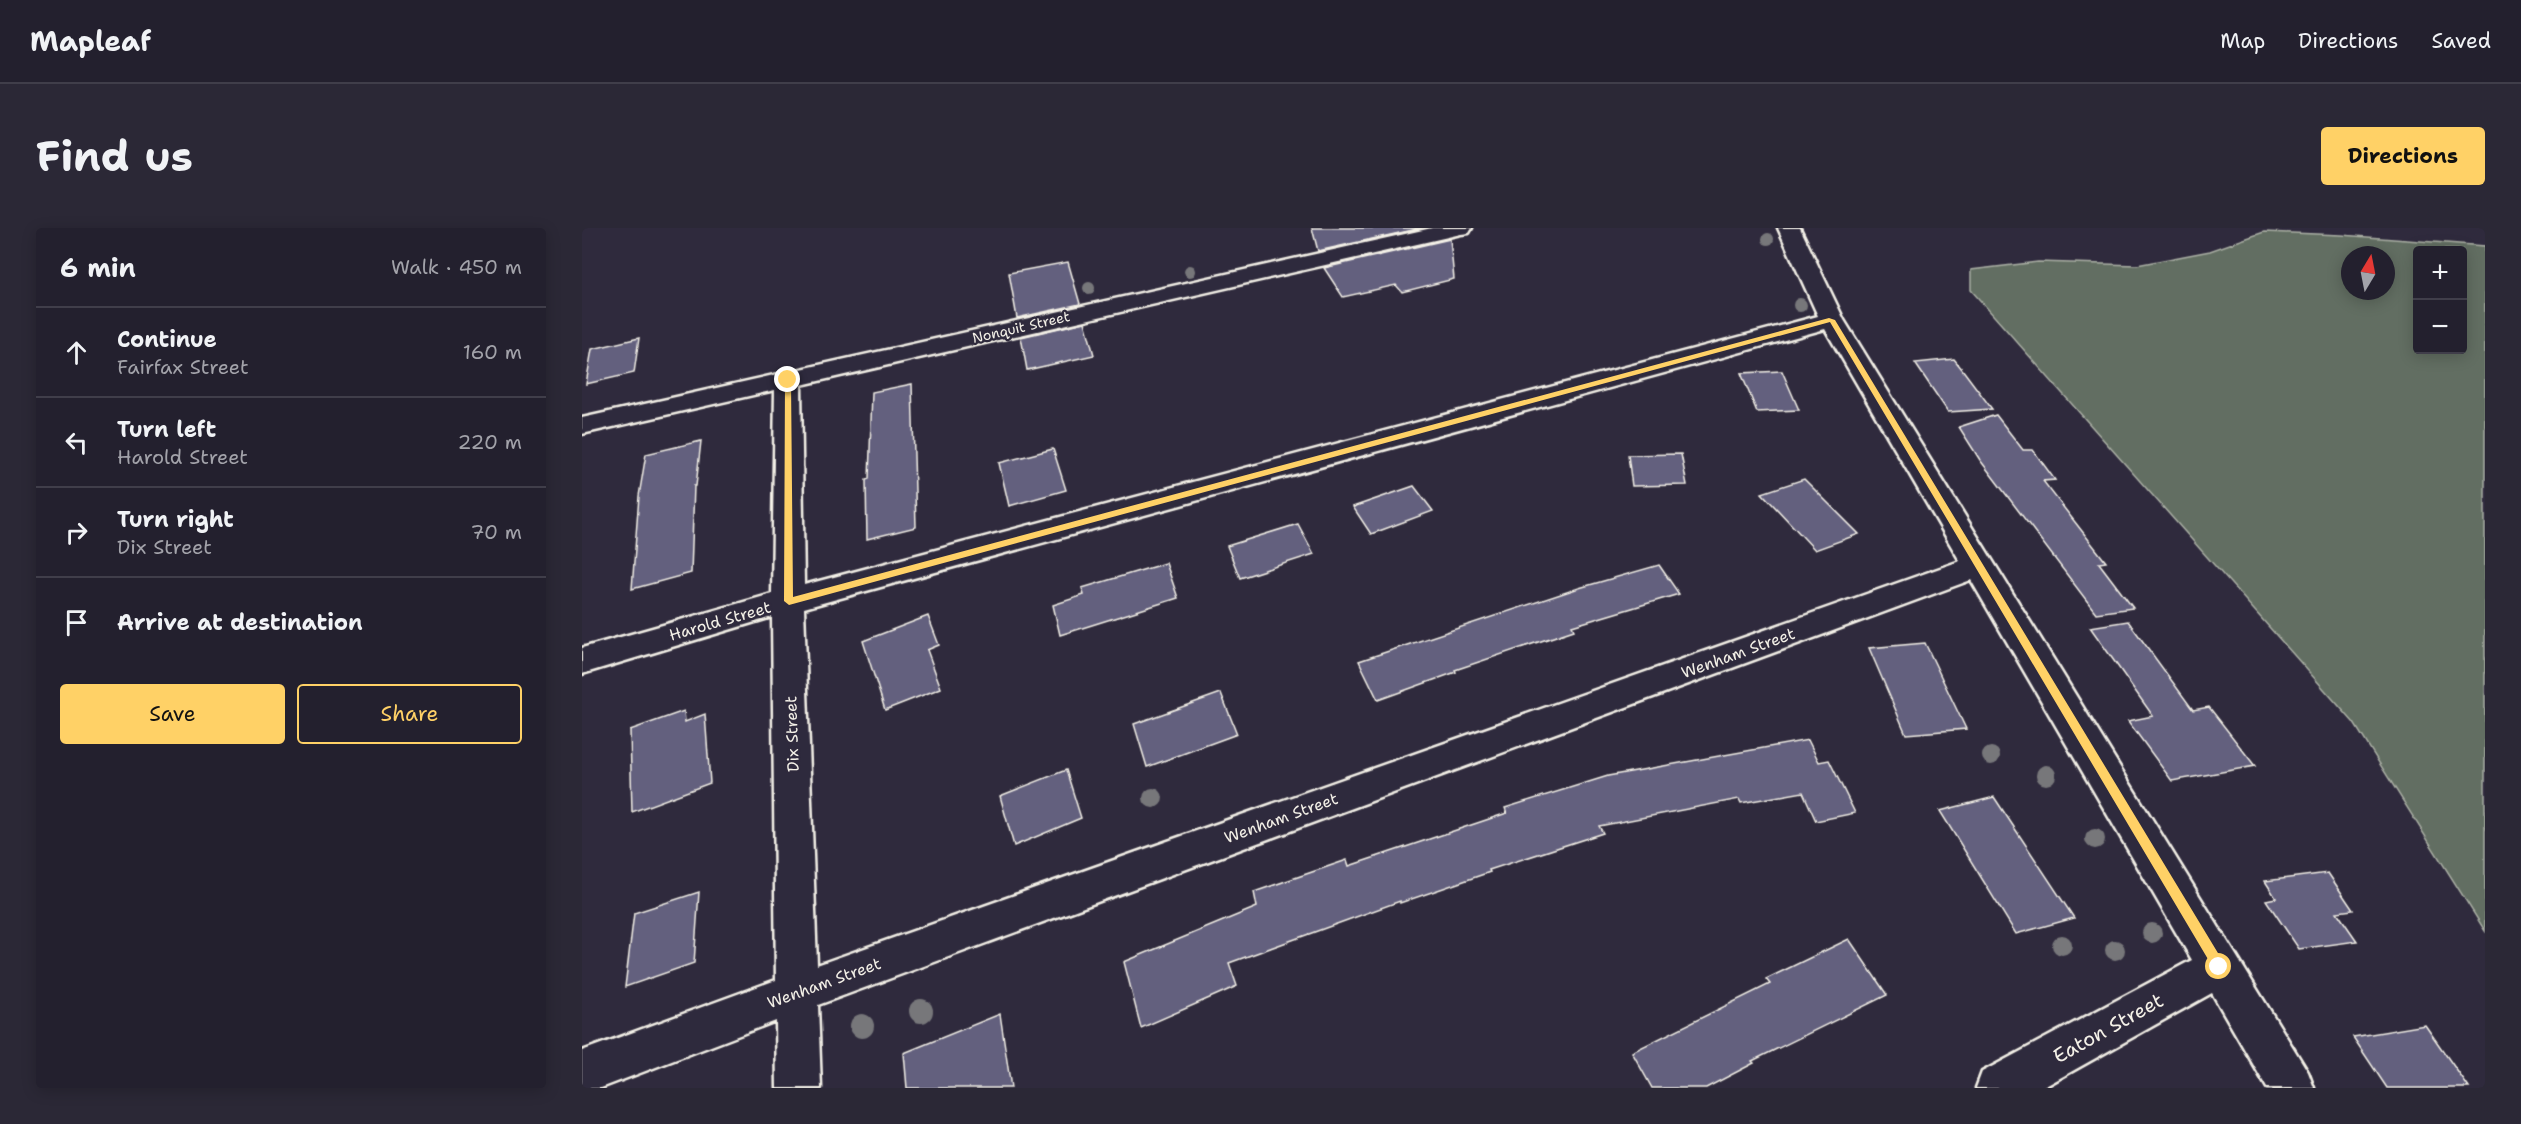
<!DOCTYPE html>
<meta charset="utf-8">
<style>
:root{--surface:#23202e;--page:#2b2836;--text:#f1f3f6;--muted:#a3a3aa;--line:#403e4a;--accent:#ffd166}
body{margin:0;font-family:"Shantell Sans",sans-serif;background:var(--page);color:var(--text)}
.controls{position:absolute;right:18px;top:18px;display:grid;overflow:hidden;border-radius:6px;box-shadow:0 3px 15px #0003}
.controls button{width:54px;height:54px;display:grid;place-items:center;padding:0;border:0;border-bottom:2px solid var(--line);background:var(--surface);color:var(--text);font:30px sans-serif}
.compass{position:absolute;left:1759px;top:18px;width:54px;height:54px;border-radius:50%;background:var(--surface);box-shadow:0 3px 15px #0003;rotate:10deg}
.stop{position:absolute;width:18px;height:18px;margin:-14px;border:4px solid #ffd166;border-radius:50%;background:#fff}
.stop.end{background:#ffd166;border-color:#fff;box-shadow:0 2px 6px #0008}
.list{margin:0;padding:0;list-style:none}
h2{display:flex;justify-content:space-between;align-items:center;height:78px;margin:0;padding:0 24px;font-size:26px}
h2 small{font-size:20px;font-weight:400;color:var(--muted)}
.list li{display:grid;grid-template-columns:39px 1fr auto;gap:18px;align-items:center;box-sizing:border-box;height:90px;padding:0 24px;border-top:2px solid var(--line)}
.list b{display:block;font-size:22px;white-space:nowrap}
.list p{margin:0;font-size:20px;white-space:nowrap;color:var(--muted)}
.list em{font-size:20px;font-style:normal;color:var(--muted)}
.actions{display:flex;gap:12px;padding:18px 24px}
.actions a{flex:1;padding:14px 0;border:2px solid var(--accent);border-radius:6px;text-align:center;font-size:21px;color:var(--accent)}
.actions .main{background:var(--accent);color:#111}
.icon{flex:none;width:33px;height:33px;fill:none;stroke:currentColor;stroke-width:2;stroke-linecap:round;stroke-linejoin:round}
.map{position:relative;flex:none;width:1903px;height:860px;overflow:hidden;border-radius:6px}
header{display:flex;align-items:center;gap:36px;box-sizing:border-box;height:84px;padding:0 30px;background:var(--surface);border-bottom:2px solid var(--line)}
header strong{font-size:28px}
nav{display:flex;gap:33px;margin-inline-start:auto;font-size:21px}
.intro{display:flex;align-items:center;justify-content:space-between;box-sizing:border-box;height:144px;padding:0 36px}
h1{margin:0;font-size:42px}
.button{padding:15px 27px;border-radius:6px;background:var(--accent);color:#111;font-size:21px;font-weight:700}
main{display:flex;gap:36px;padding:0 36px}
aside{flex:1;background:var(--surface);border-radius:6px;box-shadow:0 3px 15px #0003}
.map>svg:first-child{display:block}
</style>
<header>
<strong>Mapleaf</strong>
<nav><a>Map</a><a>Directions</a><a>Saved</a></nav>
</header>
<div class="intro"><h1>Find us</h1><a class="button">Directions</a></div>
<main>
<aside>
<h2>6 min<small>Walk · 450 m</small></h2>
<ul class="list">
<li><svg class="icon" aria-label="ahead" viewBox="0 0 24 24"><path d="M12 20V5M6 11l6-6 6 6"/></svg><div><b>Continue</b><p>Fairfax Street</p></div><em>160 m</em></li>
<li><svg class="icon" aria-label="left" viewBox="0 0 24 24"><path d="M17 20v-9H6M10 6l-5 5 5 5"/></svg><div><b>Turn left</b><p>Harold Street</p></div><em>220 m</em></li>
<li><svg class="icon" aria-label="right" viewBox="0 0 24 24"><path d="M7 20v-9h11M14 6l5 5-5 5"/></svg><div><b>Turn right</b><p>Dix Street</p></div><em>70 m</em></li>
<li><svg class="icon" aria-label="arrive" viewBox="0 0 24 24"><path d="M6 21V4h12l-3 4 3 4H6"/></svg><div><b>Arrive at destination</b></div></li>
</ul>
<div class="actions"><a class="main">Save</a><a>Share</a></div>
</aside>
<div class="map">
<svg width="1903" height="860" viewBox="0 0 1903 860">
<rect width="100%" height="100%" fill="#2f2a3d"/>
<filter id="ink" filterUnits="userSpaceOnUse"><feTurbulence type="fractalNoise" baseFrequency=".0167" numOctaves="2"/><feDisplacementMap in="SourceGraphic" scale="12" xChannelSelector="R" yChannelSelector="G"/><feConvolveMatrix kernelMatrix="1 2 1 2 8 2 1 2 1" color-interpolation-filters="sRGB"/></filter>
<g filter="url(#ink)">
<path fill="#626e62" stroke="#abb0a5" stroke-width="1.5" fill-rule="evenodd" d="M1682,4l77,3 144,11v685l-131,-208 -383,-433v-20l67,-8 99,3 73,-14zM1836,22h44v100h-44zM1768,27h36v36h-36z"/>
<g fill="#63607e" stroke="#f4f1e8" stroke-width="1.5">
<polygon points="730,0 840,0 736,23"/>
<polygon points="868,11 872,51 820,64 814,57 761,69 742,40"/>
<polygon points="486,34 498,76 435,90 427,45"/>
<polygon points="503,94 512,127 445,142 439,109"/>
<polygon points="57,110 52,145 4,156 10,121"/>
<polygon points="1372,131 1380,141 1410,181 1366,184 1333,135"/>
<polygon points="1200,143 1217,182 1175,184 1159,145"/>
<polygon points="330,156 334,299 285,311 284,252 287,251 290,164"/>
<polygon points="1414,187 1441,222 1451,222 1473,252 1461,253 1524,334 1517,335 1551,380 1514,385 1398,232 1377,199"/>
<polygon points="119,213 114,258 112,258 109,345 50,361 57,268 64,226"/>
<polygon points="471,221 484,262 427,278 417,235"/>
<polygon points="1099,226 1105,257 1050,258 1046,227"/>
<polygon points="1222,251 1277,306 1233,322 1180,265"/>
<polygon points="832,258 851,283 789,306 771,279"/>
<polygon points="716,296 732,326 658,350 645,318"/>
<polygon points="584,335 596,370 478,407 471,377 502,367 500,360"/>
<polygon points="1077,337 1097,366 990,398 992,402 873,442 874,444 796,472 777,433 997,360"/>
<polygon points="346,388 357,417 345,422 359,460 303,482 281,413"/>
<polygon points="1546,393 1611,482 1627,479 1673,538 1590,553 1546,493 1571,488 1508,399"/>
<polygon points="1343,415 1384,501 1324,506 1287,420"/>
<polygon points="639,465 655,506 565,539 552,496"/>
<polygon points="102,483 103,494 123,486 128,555 50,584 48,502"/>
<polygon points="1226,512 1237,534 1247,532 1273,585 1234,593 1221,564 1159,575 1157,571 1017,598 1021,605 907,642 908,644 818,675 818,673 647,735 655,758 559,800 542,734 675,679 672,664 765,632 767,638 925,585 923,580 1026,548"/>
<polygon points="484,542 499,590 432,618 418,568"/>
<polygon points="1412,569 1492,690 1434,706 1358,583"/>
<polygon points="1746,645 1771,682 1755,684 1775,713 1717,721 1684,672 1694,670 1683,653"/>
<polygon points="117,664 112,735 43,759 52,685"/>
<polygon points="1267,711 1305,767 1170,833 1172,835 1124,860 1070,860 1050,824 1188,756 1184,751"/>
<polygon points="418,786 429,860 325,860 322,825"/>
<polygon points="1843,797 1887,860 1805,860 1771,809"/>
</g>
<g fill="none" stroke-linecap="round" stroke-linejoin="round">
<defs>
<path id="street" d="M850,0h40l-3,5 -8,1 -660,151 3,200 1014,-269 -40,-88h22l44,92 464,752 6,16h-47l-55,-95 -170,95h-66l6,-16 210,-112 -221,-380 -1153,425 3,83h-44l-1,-67 -175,67h-19v-37l194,-71 -4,-363 -190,57v-26l190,-54 3,-204 -193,44v-16zM1243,101l135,232 -1143,404 -13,-357z"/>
</defs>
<use href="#street" stroke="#f4f1e8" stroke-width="5"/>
<use href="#street" fill="#2f2a3d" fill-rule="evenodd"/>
</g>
<g fill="#77777a">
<circle cx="1186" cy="11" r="6"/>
<circle cx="608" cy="43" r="6"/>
<circle cx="507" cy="60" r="6"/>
<circle cx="1218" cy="77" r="7"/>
<circle cx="1409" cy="528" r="9"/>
<circle cx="1464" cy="547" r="10"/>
<circle cx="571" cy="570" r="10"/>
<circle cx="1513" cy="611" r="10"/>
<circle cx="1570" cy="705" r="10"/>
<circle cx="1480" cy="717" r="10"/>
<circle cx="1533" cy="722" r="10"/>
<circle cx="339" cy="783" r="12"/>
<circle cx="280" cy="798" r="12"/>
</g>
</g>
<polygon fill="#ffd166" points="1247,90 1253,92 1642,735 1642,743 1633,743 1248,94 207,377 202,373 203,151 209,152 211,369"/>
<g text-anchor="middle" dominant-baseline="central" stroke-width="4.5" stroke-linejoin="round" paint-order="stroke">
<g font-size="14" fill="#f4f1e8" stroke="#2f2a3d">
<text transform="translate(439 99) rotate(-13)">Nonquit Street</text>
</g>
<g font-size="16" fill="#f4f1e8" stroke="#2f2a3d">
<text transform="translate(138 393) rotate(-16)">Harold Street</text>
<text transform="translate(1156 425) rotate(-20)">Wenham Street</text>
<text transform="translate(210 506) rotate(-92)">Dix Street</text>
<text transform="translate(699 590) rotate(-20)">Wenham Street</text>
<text transform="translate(242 755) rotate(-20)">Wenham Street</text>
</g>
<g font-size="20" fill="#f4f1e8" stroke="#2f2a3d">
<text transform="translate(1526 800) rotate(-29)">Eaton Street</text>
</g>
</g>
</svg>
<div class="controls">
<button>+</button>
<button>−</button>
</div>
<svg class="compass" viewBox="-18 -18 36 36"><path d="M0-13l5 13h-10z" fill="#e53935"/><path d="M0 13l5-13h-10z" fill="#a3a3aa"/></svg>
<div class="stop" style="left:1637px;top:739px"></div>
<div class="stop end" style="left:206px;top:152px"></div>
</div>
</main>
